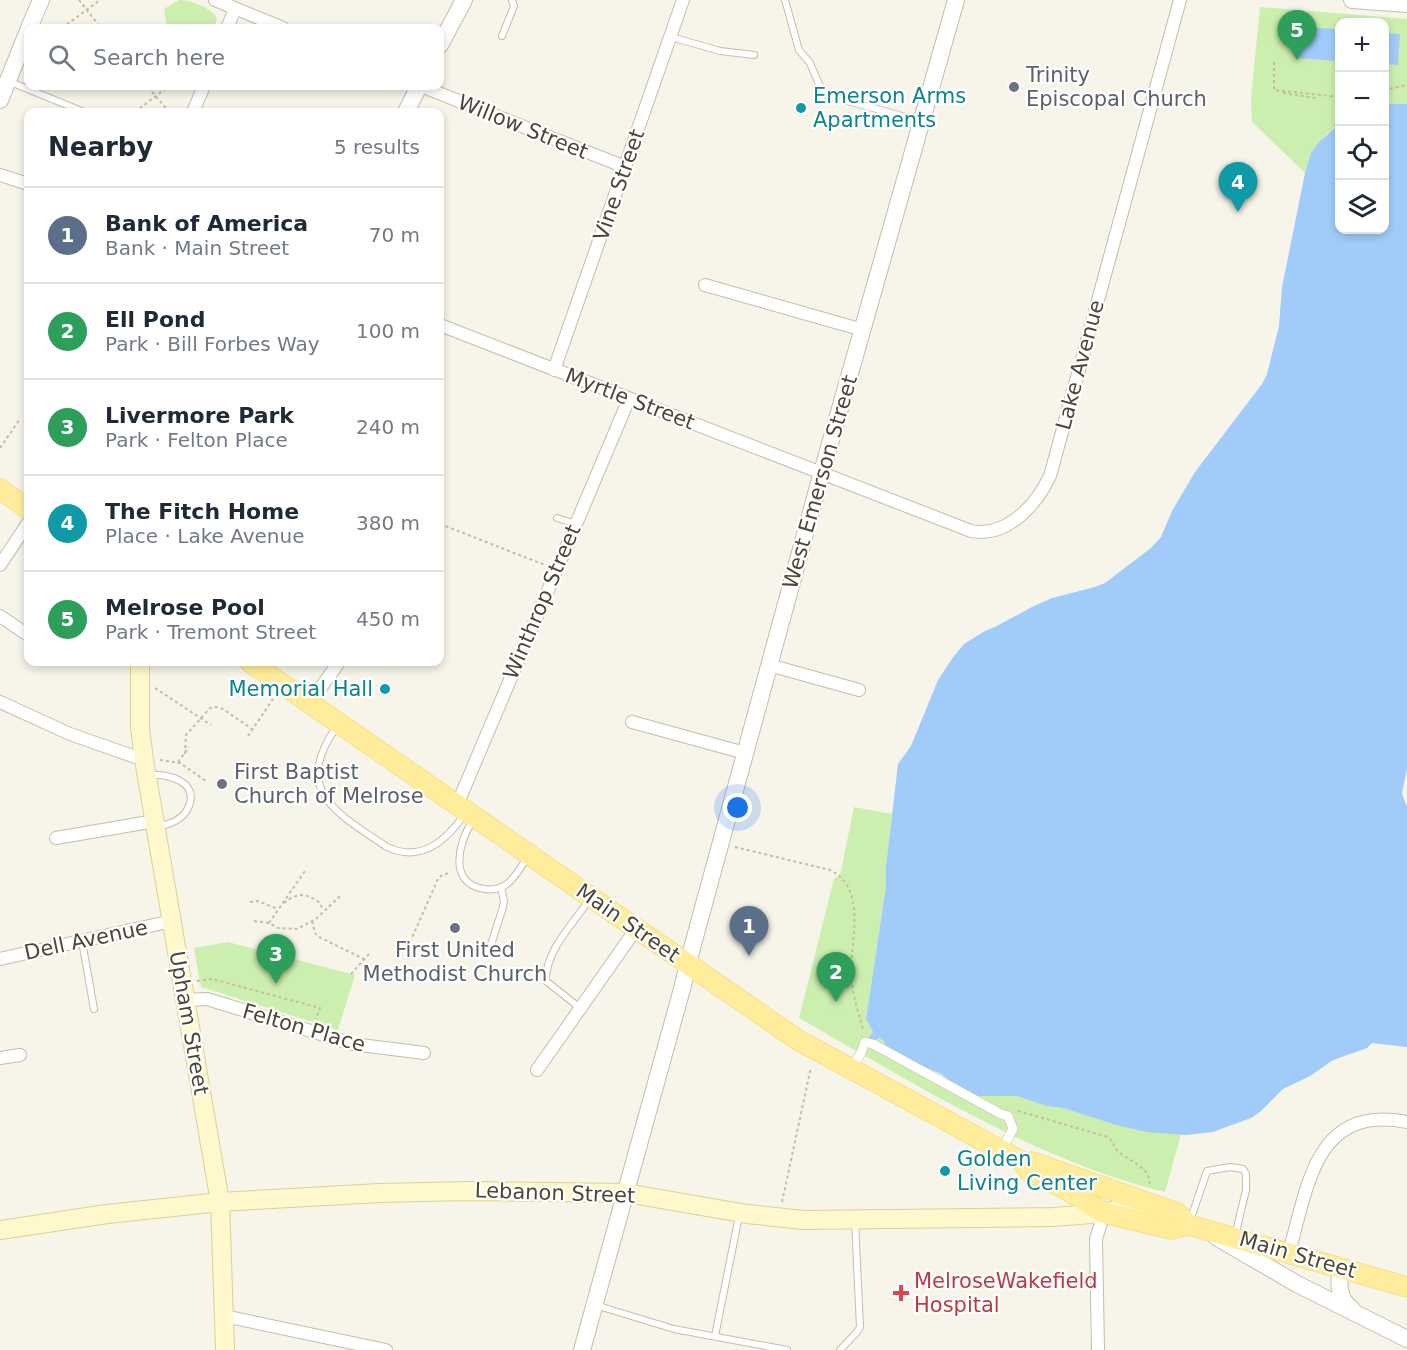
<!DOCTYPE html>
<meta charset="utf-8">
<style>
:root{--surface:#fff;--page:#f2f2f3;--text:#1f2937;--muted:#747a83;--line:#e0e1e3;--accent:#ff5319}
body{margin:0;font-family:"DejaVu Sans",sans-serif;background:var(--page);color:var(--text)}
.controls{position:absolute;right:18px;top:18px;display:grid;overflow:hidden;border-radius:12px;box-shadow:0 3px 9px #0003}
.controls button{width:54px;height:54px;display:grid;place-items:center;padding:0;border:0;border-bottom:2px solid var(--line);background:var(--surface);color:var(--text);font:30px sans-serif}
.you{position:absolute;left:738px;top:808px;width:21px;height:21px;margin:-15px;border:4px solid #fff;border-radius:50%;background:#1a73e8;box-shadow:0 0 0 9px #1a73e833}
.badge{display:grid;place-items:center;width:39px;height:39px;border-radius:50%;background:var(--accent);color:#fff;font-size:20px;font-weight:700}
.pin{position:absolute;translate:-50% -50px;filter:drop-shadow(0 2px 3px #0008)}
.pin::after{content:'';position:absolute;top:32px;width:21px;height:18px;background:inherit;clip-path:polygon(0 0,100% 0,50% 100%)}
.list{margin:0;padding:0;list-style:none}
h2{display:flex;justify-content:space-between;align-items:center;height:78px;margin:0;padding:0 24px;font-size:26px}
h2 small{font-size:20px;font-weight:400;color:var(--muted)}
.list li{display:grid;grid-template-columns:39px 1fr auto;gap:18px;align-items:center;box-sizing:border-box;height:96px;padding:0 24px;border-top:2px solid var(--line)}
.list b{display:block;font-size:22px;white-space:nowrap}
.list p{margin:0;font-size:20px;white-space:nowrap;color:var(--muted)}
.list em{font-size:20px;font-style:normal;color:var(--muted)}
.icon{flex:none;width:33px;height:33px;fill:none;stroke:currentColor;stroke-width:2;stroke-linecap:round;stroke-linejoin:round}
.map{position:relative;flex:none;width:1407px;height:1350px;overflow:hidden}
.search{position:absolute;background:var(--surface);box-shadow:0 3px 9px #0003;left:24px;top:24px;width:420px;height:66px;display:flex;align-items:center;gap:15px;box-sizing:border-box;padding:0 21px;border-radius:12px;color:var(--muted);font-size:22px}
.panel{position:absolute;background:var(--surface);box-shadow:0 3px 9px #0003;left:24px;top:108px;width:420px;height:558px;border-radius:12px}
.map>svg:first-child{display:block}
</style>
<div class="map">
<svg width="1407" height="1350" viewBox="0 0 1407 1350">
<rect width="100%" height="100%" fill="#f7f4ea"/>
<g fill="#ccefaf">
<path d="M179,0c12,0 32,8 38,18l-3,10h-47l-3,-19z"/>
<path d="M1260,7l147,12v85l-22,1 -1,-83h-44l-1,102c-22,16 -24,24 -34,49l-53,-51 -1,-25z"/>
<path d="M854,807l38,7 -6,52v20l-20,133 7,13 -5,5 5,4 6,-3 5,3 76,47 38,7 19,1 29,10 17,2 53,17 65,9 -16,58c-128,-31 -252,-109 -366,-174l35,-139 6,-4z"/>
<polygon points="228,942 355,975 338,1030 201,987 194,948"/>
</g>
<g fill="#a1ccf9">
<polygon points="1298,27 1339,29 1339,61 1296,58"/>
<polygon points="1384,33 1400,34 1398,65 1385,64"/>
<polygon points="1393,104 1407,104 1407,769 1402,793 1407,807 1407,1047 1372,1043 1367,1048 1333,1060 1310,1076 1283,1089 1260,1112 1251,1118 1213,1132 1186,1135 1147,1132 1116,1125 1063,1108 1046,1106 1017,1096 975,1096 960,1088 941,1074 887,1050 884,1041 879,1038 873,1042 868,1038 873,1032 866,1019 886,886 886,866 898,764 911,746 938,680 954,656 964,644 985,631 995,627 1032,607 1052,598 1095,587 1105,583 1151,548 1161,537 1172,511 1195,472 1262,384 1267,374 1279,326 1282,287 1305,173 1311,153 1319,142 1339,124 1340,230 1384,230 1385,105"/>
</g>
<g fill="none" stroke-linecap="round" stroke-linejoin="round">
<defs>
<g id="service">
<polyline points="785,0 799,50 810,63 821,89 826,95 920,121"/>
<polyline points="502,36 514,6 512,0"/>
<polyline points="671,37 720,51 754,55"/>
<polyline points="8,81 84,112"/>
<polyline points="557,518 576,524"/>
<path d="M337,726c-46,65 0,87 50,121 34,16 59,-6 77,-32"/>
<path d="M148,775c18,-2 51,6 41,31 -2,5 -7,11 -12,14 -5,3 -12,5 -18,7"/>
<path d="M473,820c-14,22 -26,63 11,69 7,1 16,0 23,-5 8,-6 14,-17 20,-26"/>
<polyline points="82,941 94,1009"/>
<polyline points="488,954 503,907 504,901 501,887"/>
<path d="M580,1008l-34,-27c-1,-30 27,-57 43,-81"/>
<polyline points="1190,1221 1207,1171 1230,1167 1243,1169 1246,1174 1246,1190 1235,1236"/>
<polyline points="595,1305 674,1329 787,1350"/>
<polyline points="715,1336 739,1216"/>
<polyline points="840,1350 857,1332 860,1327 855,1221"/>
</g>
<polyline id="pedestrian" points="851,1069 861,1053 865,1042 873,1044 1001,1114 1008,1116 1013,1129 1001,1151"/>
<g id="minor">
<polyline points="215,0 283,28"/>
<polyline points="227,28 235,9"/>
<polyline points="421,86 625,167"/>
<polyline points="193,112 204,86"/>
<polyline points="0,175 28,184"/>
<polyline points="705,285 863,330"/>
<path d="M440,325l531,206c36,7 65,-26 79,-55l130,-476"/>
<polyline points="554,370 683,0"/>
<polyline points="0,565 28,523"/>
<polyline points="0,616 28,635"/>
<polyline points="769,665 859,690"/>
<polyline points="0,702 70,734 144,760"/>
<polyline points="310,703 339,662"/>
<polyline points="632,722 745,753"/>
<polyline points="457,805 629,399"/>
<polyline points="56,838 155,821"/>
<polyline points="0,959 172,921"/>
<polyline points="186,1000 207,999 353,1044 424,1053"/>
<polyline points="0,1058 20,1055"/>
<polyline points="537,1070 636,929"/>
<path d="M1289,1252c19,-66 26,-148 118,-130"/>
<polyline points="224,1316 386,1350"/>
<polyline points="1098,1350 1096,1239 1104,1213"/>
</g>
<g id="tertiary">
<polyline points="1352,0 1407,4"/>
<polyline points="29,28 41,0"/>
<polyline points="440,45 464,0"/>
<polyline points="0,100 28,31"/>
<polyline points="406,112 419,86"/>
<polyline points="1216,1237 1297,1284 1407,1339"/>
<path d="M1341,1268c-3,16 -3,31 11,41"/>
<polyline points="582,1350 682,989 692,948 822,472 956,0"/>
</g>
<g id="secondary">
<polyline points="140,662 140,728 144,760 220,1202 225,1350"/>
<polyline points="0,1230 107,1214 220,1202 379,1193 470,1191 626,1193 747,1214 804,1220 1053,1217 1104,1213 1144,1203"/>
</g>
<g id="primary">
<polyline points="0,489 28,509"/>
<polyline points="250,662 798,1040 1021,1161 1029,1171 1069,1191 1104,1213 1171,1229 1189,1225 1407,1287"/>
<polyline points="1032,1162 1177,1213 1189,1225"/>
</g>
</defs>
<use href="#service" stroke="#c4beab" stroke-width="8"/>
<use href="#pedestrian" stroke="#c4beab" stroke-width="10"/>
<use href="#minor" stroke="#c4beab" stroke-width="14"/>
<use href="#tertiary" stroke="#c4beab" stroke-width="18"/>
<use href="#secondary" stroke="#dcd095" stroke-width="20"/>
<use href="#primary" stroke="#f1d45e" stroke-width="21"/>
<g stroke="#c7bc9b" stroke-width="2" stroke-dasharray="3 3" stroke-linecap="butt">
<polyline points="79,0 101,28"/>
<polyline points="62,28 100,0"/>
<polyline points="1274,62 1274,90 1340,97"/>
<polyline points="61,86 61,87"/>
<polyline points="1384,90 1407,85"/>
<polyline points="152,92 169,112"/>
<polyline points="1283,93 1315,98 1315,95"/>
<polyline points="135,112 169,86"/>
<polyline points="0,448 20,419"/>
<polyline points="440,524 545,565"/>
<polyline points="155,688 211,725"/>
<polyline points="248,736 273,699"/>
<polyline points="185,754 186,735 210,708 216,707 223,709 252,729"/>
<polyline points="160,760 180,763 206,781"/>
<polyline points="178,762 189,747"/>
<path d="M735,847l95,23c38,18 20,72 21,106 1,19 8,37 12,54"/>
<polyline points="250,902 258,901 278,909"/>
<path d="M284,903c13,-11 23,-10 36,0l3,7"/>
<polyline points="254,921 269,923 278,928 297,929 316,919 341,895"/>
<polyline points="312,921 315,933 319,937 364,959"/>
<polyline points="269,923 305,871"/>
<polyline points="398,943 406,944 411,940 438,879 441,876 451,872"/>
<polyline points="351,974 369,954"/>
<polyline points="197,981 212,979 320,1008 316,1019"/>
<path d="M1018,1111l90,26c4,3 5,7 8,12 10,12 38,18 33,38"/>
<polyline points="782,1202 811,1067"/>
</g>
<use href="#service" stroke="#fff" stroke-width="6"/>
<use href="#pedestrian" stroke="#fff" stroke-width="9"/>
<use href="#minor" stroke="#fff" stroke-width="12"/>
<use href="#tertiary" stroke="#fff" stroke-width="16"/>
<use href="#secondary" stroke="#fff8cc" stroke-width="18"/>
<use href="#primary" stroke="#ffed9b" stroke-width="20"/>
</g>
<g fill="#6b7280" stroke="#fff" stroke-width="2">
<circle cx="1014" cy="87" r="6"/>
<circle cx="222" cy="784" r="6"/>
<circle cx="455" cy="928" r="6"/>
</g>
<g fill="#0f9aa8" stroke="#fff" stroke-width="2">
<circle cx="801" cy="108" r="6"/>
<circle cx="385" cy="689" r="6"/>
<circle cx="945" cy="1171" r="6"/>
</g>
<path fill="#e0444e" stroke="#fff" stroke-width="2" d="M898 1284h6v6h6v6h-6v6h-6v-6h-6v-6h6z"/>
<g text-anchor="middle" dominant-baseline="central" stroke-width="4.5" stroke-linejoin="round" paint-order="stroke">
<g font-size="21" fill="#5b616d" stroke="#fff" text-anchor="start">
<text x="1026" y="75">Trinity<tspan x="1026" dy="24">Episcopal Church</tspan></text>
<text x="234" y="772">First Baptist<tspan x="234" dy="24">Church of Melrose</tspan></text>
<text x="455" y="950" text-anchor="middle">First United<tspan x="455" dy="24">Methodist Church</tspan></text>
</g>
<g font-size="21" fill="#0d838f" stroke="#fff" text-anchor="start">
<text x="813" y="96">Emerson Arms<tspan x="813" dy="24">Apartments</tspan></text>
<text x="373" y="689" text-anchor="end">Memorial Hall</text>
<text x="957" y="1159">Golden<tspan x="957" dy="24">Living Center</tspan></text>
</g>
<g font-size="21" fill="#4c4637" stroke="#fff">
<text transform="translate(523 127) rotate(22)">Willow Street</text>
<text transform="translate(619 185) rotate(-71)">Vine Street</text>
<text transform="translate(1080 365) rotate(-75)">Lake Avenue</text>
<text transform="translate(630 399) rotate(21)">Myrtle Street</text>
<text transform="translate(820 482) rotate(-74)">West Emerson Street</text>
<text transform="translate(542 602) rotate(-67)">Winthrop Street</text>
<text transform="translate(628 923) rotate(35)">Main Street</text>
<text transform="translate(86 940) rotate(-12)">Dell Avenue</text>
<text transform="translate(189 1023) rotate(80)">Upham Street</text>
<text transform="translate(304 1028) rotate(16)">Felton Place</text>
<text transform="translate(555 1193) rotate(2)">Lebanon Street</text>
<text transform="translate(1298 1255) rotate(16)">Main Street</text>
</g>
<g font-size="21" fill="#be3a42" stroke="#fff" text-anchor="start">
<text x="914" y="1281">MelroseWakefield<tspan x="914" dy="24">Hospital</tspan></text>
</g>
</g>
</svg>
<div class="controls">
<button>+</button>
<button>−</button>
<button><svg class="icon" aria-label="locate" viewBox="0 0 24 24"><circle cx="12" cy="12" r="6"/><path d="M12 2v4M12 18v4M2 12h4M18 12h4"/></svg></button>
<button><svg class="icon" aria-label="layers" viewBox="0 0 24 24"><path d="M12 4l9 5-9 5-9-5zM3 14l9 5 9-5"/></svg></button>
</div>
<div class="you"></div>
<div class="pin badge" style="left:749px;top:956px;background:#5c6f8a">1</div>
<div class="pin badge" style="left:836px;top:1002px;background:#2e9e5b">2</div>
<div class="pin badge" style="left:276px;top:984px;background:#2e9e5b">3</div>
<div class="pin badge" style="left:1238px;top:212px;background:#0f9aa8">4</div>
<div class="pin badge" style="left:1297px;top:60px;background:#2e9e5b">5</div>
<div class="search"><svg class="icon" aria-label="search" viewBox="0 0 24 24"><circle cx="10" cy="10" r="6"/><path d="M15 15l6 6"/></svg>Search here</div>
<section class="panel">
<h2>Nearby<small>5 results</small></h2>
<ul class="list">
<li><span class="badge" style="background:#5c6f8a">1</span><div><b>Bank of America</b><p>Bank · Main Street</p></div><em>70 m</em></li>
<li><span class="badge" style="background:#2e9e5b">2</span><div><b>Ell Pond</b><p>Park · Bill Forbes Way</p></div><em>100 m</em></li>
<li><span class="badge" style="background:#2e9e5b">3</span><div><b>Livermore Park</b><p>Park · Felton Place</p></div><em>240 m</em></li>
<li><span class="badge" style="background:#0f9aa8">4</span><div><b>The Fitch Home</b><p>Place · Lake Avenue</p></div><em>380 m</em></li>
<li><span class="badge" style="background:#2e9e5b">5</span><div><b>Melrose Pool</b><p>Park · Tremont Street</p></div><em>450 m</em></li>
</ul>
</section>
</div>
